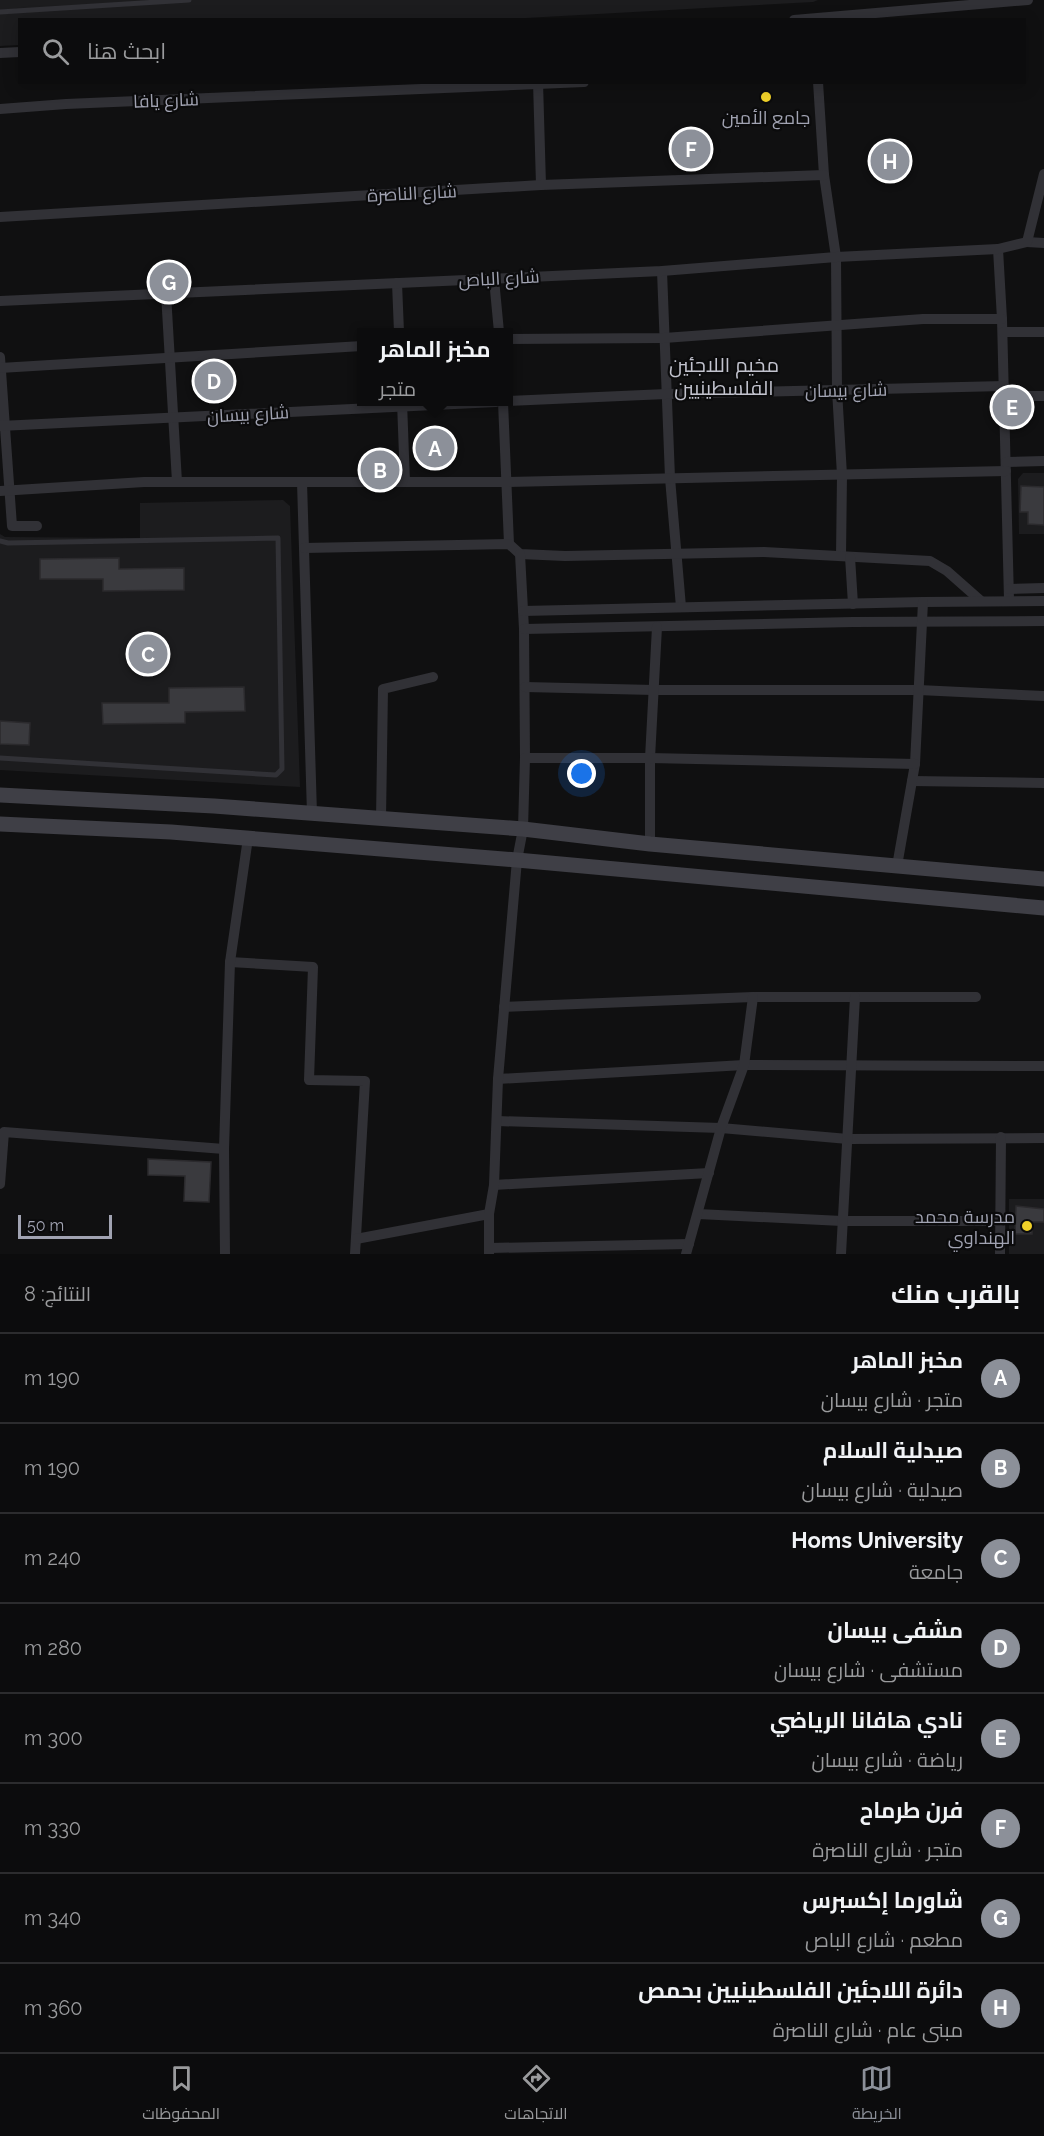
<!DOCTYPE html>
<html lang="ar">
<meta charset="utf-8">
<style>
:root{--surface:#0c0c0d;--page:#151516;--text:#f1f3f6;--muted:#9a9b9d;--line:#2c2c2e;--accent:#8c9099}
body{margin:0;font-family:Raleway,Cairo,sans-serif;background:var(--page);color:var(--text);direction:rtl}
.scale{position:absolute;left:18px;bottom:15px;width:94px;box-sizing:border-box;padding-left:6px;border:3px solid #a1a3b2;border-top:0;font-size:16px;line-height:21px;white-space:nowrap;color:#a1a3b2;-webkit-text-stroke:4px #0b0b0c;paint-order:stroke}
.you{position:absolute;left:582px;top:774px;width:21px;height:21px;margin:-15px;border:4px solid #fff;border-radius:50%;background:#1a73e8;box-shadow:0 0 0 9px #1a73e833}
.badge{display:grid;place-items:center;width:39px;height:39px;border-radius:50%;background:var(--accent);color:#fff;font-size:20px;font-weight:700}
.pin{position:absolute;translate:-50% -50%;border:3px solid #fff;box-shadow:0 2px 6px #0006}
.popup{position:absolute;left:357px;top:328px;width:156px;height:78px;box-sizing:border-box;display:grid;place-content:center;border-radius:0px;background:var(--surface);filter:drop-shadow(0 2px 4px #0005);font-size:20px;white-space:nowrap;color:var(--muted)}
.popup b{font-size:22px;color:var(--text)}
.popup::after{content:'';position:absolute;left:50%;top:100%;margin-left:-12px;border:12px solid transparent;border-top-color:var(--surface)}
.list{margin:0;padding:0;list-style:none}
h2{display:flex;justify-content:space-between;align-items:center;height:78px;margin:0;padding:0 24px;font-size:26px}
h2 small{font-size:20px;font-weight:400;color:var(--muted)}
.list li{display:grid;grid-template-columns:39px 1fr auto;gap:18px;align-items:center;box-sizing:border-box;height:90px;padding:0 24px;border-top:2px solid var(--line)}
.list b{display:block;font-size:22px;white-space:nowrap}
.list p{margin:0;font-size:20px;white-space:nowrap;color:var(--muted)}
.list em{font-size:20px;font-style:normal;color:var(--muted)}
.icon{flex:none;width:33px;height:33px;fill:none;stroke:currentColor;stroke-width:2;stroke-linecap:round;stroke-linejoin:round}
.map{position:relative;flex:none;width:1044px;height:1254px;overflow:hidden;direction:ltr}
.search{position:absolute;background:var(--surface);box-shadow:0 3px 15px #0003;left:18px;right:18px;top:18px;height:66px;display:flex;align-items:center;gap:15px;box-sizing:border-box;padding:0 21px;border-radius:0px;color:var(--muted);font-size:22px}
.sheet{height:798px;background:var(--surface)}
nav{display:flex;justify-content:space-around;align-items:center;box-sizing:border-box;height:84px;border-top:2px solid var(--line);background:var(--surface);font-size:16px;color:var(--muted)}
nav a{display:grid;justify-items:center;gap:3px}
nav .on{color:var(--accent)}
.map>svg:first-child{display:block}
</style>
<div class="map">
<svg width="1044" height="1254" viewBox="0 0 1044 1254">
<rect width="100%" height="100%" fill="#101011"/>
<g fill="#1c1c1e">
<polygon points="0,0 818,0 813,2 491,20 20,20 19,45 0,46"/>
<polygon points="1023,473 1044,473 1044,534 1019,534 1018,479"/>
<polygon points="283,500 290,506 300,787 0,770 0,534 5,537 140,538 140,503"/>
<rect x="1009" y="1199" width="35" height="55"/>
</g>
<g fill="#3a3a3e" stroke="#2b2a2d" stroke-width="1.5">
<polygon points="1021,486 1044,487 1044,525 1028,524 1028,512 1020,512"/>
<polygon points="119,558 119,569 184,568 184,590 103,591 103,579 40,579 40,559"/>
<polygon points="244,687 245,711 185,712 185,723 103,724 102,703 169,703 169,688"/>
<polygon points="0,721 30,723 29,745 0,744"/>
<polygon points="148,1159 211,1162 209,1202 184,1201 185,1176 148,1175"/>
<polygon points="1016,1206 1044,1209 1044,1222 1032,1222 1032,1234 1015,1234"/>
</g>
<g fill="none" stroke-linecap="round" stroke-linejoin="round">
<g stroke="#313136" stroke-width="5">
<polyline points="0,12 189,0"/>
<polyline points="0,541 8,543 278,538 282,769 276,775 0,758"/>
</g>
<g stroke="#313136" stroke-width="10">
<polyline points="794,20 1028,0"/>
<polyline points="0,53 20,52"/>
<polyline points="538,82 541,185"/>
<polyline points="818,82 824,175 836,257 837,390 842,475 841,556"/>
<polyline points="0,109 66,104 584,82"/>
<polyline points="0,217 541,185 824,175"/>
<polyline points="1027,242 1044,243"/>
<polyline points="998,249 1002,319 1009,600"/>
<polyline points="662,271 670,478 681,607"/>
<polyline points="494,279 499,332"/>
<polyline points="397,283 399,332"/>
<polyline points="166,293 177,482"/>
<polyline points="0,301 662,271 836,257 998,249 1027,242 1044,174"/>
<polyline points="1003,332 1044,332"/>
<polyline points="508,339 664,338 923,319 1002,319"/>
<polyline points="0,357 12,526 37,526"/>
<polyline points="0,368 362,346"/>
<polyline points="1004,396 1044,396"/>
<polyline points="508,401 666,394 1004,386"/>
<polyline points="402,402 405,482"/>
<polyline points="503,402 509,544"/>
<polyline points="0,426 496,402"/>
<polyline points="1006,462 1044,461"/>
<polyline points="302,482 312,814"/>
<polyline points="0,491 144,482 505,482 1006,471"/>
<polyline points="304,548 509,544 520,554 565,556 764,552 930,561 947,571 981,601"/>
<polyline points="520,554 524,629 525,758"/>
<polyline points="850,557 853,604"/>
<polyline points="1009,589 1044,588"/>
<polyline points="523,611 923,602 1044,601"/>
<polyline points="524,629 853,622 1044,621"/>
<polyline points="525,687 654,690 919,690 1044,696"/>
<polyline points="912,781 1044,783"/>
<polyline points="381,819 383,689 433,677"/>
<polyline points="650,844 650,758 657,627"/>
<polyline points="897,866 915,764 923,602"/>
<polyline points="230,962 313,967 309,1080 365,1081 355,1254"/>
<polyline points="504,1007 753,997 976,997"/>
<polyline points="498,1079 744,1065 1044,1066"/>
<polyline points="497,1121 721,1128 848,1139 1044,1138"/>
<polyline points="0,1184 4,1132 224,1149"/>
<polyline points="494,1185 709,1173"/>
<polyline points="698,1214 842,1221 1001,1221"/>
<polyline points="356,1239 489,1214"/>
<polyline points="490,1248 689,1244"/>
<polyline points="225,1254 224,1149 230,962 248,838"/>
<polyline points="489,1254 489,1214 494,1185 498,1079 517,860 523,829 525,758 650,758 915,764"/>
<polyline points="686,1254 721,1128 744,1065 753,997"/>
<polyline points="841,1254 855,997"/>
<polyline points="1000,1254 1001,1137"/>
</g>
<g stroke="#3f3f46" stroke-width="15">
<polyline points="0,795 214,806 523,829 650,844 1044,879"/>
<polyline points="0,824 171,832 517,860 1044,908"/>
</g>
</g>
<g fill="#f0d129" stroke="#0b0b0c" stroke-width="2">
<circle cx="766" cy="97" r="6"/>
<circle cx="1027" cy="1226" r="6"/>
</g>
<g text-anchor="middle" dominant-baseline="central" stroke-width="4.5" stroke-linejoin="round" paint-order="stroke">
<g font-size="18" fill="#a1a3b2" stroke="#0b0b0c">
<text transform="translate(166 100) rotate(-2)">شارع يافا</text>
<text transform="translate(412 193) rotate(-3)">شارع الناصرة</text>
<text transform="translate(499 278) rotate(-3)">شارع الباص</text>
<text transform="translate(846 390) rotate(-1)">شارع بيسان</text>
<text transform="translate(248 414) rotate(-3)">شارع بيسان</text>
</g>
<g font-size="18" fill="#a1a3b2" stroke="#0b0b0c">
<text x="766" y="117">جامع الأمين</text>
<text x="1015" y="1216" text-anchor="end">مدرسة محمد<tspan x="1015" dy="21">الهنداوي</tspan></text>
</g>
<g font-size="20" fill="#c2c3ce" stroke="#0b0b0c">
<text x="724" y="365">مخيم اللاجئين<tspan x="724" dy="23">الفلسطينيين</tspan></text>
</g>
</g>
</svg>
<div class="scale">50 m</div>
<div class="you"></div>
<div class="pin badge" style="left:435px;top:448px">A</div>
<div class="popup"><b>مخبز الماهر</b>متجر</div>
<div class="pin badge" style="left:380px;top:470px">B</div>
<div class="pin badge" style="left:148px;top:654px">C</div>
<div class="pin badge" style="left:214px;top:381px">D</div>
<div class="pin badge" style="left:1012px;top:407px">E</div>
<div class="pin badge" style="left:691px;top:149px">F</div>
<div class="pin badge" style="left:169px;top:282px">G</div>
<div class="pin badge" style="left:890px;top:161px">H</div>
<div class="search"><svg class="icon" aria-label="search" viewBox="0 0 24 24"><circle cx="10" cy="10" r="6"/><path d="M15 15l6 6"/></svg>ابحث هنا</div>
</div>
<section class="sheet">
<h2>بالقرب منك<small>النتائج: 8</small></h2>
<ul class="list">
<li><span class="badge">A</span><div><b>مخبز الماهر</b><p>متجر · شارع بيسان</p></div><em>190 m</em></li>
<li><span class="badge">B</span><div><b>صيدلية السلام</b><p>صيدلية · شارع بيسان</p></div><em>190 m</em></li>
<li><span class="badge">C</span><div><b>Homs University</b><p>جامعة</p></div><em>240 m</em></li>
<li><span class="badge">D</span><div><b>مشفى بيسان</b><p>مستشفى · شارع بيسان</p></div><em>280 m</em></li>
<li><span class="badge">E</span><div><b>نادي هافانا الرياضي</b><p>رياضة · شارع بيسان</p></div><em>300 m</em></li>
<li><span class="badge">F</span><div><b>فرن طرماح</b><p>متجر · شارع الناصرة</p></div><em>330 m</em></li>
<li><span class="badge">G</span><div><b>شاورما إكسبرس</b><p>مطعم · شارع الباص</p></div><em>340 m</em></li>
<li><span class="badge">H</span><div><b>دائرة اللاجئين الفلسطينيين بحمص</b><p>مبنى عام · شارع الناصرة</p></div><em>360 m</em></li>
</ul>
</section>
<nav>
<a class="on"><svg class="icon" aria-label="map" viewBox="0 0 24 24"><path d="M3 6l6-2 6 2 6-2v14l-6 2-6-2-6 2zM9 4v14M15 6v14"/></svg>الخريطة</a>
<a><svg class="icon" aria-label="directions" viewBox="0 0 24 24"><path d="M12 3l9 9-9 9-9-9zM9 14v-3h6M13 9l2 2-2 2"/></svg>الاتجاهات</a>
<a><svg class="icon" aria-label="saved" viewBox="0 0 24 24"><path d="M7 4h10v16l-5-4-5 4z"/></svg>المحفوظات</a>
</nav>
